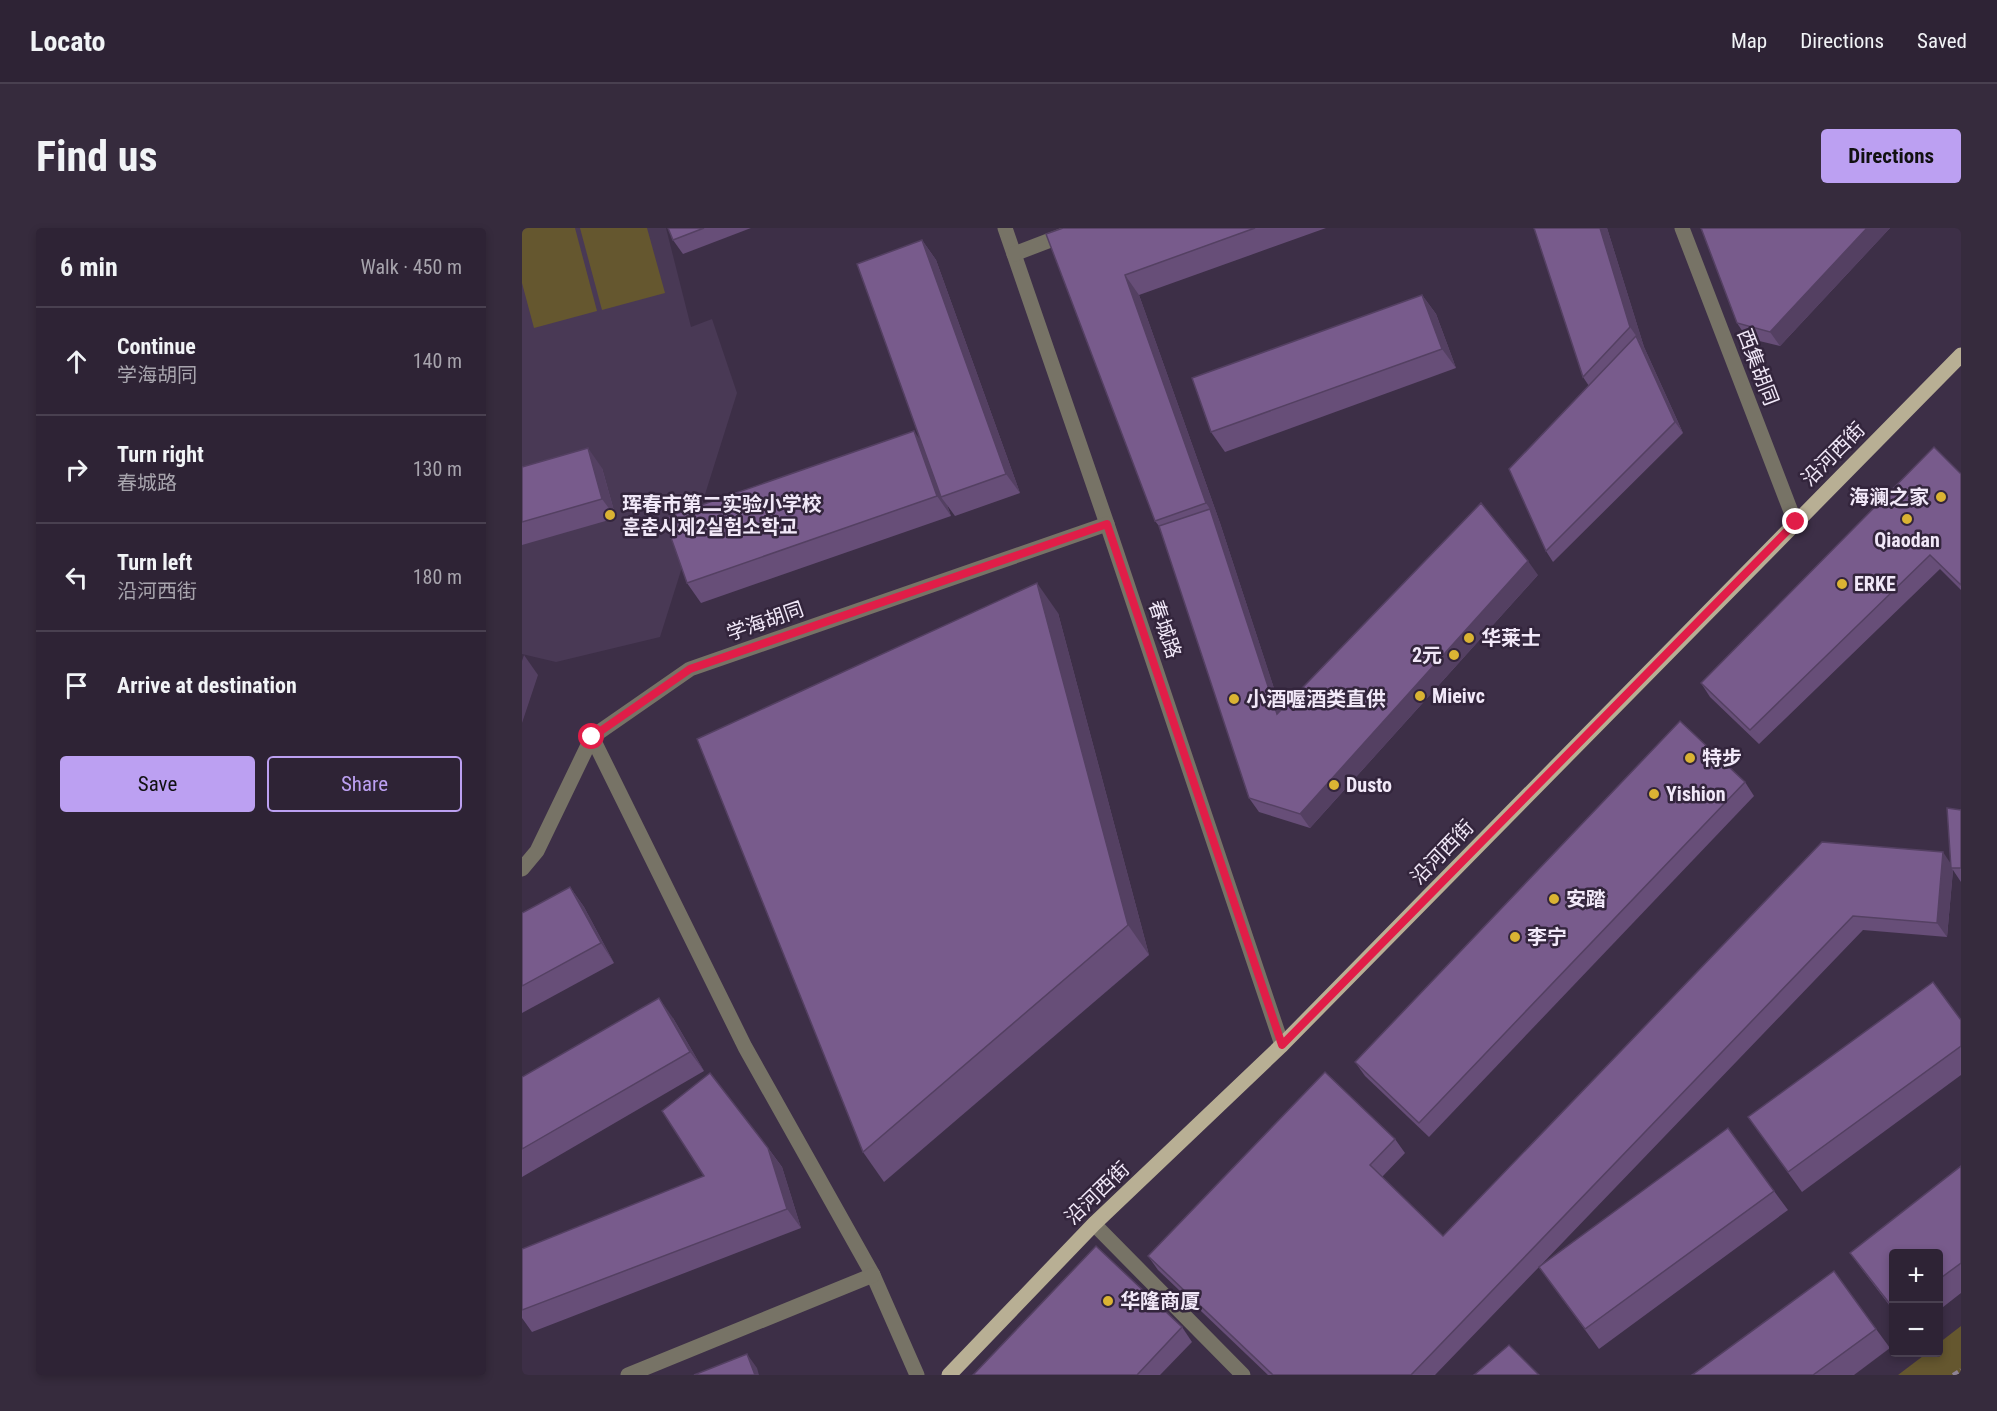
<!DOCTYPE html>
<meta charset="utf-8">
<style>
:root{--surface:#2e2335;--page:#362b3d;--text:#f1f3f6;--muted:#a7a4ad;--line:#494050;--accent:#bca0f2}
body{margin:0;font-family:"Roboto Condensed","Noto Sans SC","Noto Sans KR",sans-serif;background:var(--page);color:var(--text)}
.controls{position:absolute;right:18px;bottom:18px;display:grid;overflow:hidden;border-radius:6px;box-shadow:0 3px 9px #0003}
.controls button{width:54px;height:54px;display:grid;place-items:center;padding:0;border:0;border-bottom:2px solid var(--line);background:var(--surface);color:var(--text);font:30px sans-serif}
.stop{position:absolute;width:18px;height:18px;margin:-14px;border:4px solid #e11d48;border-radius:50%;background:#fff}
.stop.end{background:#e11d48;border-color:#fff;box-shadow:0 2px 6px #0008}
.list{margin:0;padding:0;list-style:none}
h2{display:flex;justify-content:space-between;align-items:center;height:78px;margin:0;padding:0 24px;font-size:26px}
h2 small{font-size:20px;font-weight:400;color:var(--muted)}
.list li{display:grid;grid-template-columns:39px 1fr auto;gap:18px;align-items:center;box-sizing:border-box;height:108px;padding:0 24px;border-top:2px solid var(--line)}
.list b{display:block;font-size:22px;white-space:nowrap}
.list p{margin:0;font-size:20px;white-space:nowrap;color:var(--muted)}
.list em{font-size:20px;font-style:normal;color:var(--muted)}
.actions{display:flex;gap:12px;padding:18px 24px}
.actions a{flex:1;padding:14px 0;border:2px solid var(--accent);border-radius:6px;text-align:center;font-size:21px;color:var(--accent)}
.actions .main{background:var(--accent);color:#111}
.icon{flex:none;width:33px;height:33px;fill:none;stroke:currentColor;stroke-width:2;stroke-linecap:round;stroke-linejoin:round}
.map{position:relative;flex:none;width:1439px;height:1147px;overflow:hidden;border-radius:6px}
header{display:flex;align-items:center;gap:36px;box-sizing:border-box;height:84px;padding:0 30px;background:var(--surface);border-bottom:2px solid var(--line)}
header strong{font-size:28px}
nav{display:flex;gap:33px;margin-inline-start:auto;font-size:21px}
.intro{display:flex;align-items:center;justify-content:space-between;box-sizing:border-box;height:144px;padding:0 36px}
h1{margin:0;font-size:42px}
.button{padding:15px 27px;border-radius:6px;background:var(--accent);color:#111;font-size:21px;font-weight:700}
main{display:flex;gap:36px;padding:0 36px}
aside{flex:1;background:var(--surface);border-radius:6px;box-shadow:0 3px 9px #0003}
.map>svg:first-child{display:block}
</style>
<header>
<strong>Locato</strong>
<nav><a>Map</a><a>Directions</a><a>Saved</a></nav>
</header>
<div class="intro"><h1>Find us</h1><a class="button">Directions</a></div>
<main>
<aside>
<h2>6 min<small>Walk · 450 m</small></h2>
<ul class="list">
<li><svg class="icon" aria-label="ahead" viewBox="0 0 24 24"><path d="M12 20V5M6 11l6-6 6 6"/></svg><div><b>Continue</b><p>学海胡同</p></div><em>140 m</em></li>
<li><svg class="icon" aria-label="right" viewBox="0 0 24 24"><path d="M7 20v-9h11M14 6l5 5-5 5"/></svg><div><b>Turn right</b><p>春城路</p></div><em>130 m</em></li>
<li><svg class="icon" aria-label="left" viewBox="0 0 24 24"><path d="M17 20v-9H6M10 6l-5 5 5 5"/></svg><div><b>Turn left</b><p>沿河西街</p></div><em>180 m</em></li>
<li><svg class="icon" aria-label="arrive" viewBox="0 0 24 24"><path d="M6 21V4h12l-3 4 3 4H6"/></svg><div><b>Arrive at destination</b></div></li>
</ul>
<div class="actions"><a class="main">Save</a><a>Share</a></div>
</aside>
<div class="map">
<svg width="1439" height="1147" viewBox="0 0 1439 1147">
<rect width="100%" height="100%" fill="#3d2f47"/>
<polygon fill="#493955" points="0,0 144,0 169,99 190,91 215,165 138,409 34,434 0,426"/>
<g fill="#65572f">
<polygon points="0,0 53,0 75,83 12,100 0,55"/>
<polygon points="58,0 125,0 143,65 80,82"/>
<polygon points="1439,1098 1439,1147 1376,1147 1405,1125 1416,1124 1417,1115"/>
</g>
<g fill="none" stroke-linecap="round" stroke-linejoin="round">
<polyline stroke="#8e8296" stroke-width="4" stroke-dasharray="6 3" stroke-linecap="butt" points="1431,1147 1439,1142"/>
<g stroke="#777366" stroke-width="15">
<polyline points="483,0 585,296 760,817"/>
<polyline points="1160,0 1273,294"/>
<polyline points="492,26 560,0"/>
<polyline points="70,509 223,819 351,1047 395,1147"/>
<polyline points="0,641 15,623 70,509 168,441 585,296"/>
<polyline points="572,996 721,1147"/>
<polyline points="106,1147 351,1047"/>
</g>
<polyline stroke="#b8af94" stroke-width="15" points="427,1147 572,996 760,817 1439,127"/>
</g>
<g fill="#674e78">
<polygon points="146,0 229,0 161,26 151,12"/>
<polygon points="541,0 804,0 617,67 698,295 759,482 1016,347 788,600 737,584 727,570 637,298 633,293"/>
<polygon points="1085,0 1122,119 1161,205 1031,334 1024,323 1067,158 1061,149"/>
<polygon points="1179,0 1368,0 1258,118 1225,110 1215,95"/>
<polygon points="400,12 414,32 498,265 433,288 425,277 429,288 179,375 165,355 399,213"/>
<polygon points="900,67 914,86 934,140 703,224 689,204"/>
<polygon points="0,239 80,240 94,290 0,317"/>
<polygon points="1439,246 1439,362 1418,341 1237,516 1188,469 1179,455"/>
<polygon points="536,385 627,727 362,954 341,924"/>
<polygon points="1223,554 1232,568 907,909 843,848 833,834"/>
<polygon points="1439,582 1439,654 1431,642 1425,709 1341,702 1019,1037 1252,963 1266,982 1077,1121 1017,1039 913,1147 746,1147 636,1042 626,1028 873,911 883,925 860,949 921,1008 1300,614 1429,635"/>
<polygon points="48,659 62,679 92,735 0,785 0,685"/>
<polygon points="151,790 182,843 0,949 0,849"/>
<polygon points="1439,792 1439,847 1280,964 1226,889"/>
<polygon points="246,920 260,939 279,1000 10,1104 0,1090 0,1021 182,948"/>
<polygon points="1439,938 1439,1065 1416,1083 1416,1026 1371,1026 1371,1082 1342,1044 1328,1025"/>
<polygon points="660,1099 670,1114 638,1147 451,1147"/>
<polygon points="1354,1101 1368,1120 1332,1147 1170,1147"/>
</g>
<g fill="#544062">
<polygon points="1078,0 1085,0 1122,119 1108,99"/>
<polygon points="1345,0 1368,0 1258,118 1248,104"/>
<polygon points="400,12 414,32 498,265 484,246"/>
<polygon points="603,47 617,67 698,295 765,500 755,486 688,281 684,275"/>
<polygon points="900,67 914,86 934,140 920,121"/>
<polygon points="1114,108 1122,119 1161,205 1153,194"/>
<polygon points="392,203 406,223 419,269 425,277 429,288 415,268"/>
<polygon points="66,220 80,240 94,290 80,271"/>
<polygon points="1006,333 1016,347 788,600 778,586"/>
<polygon points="515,355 536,385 627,727 606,697"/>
<polygon points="2,427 16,447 0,495 0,433"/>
<polygon points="1421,624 1431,639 1429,640 1431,642 1425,709 1415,695"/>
<polygon points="48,659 62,679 92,735 79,715"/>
<polygon points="137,770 151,790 182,843 168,824"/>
<polygon points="246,920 260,939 279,1000 265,981"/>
<polygon points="225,1126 235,1140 237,1147 233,1147"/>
</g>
<g fill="#785b8c" stroke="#544062" stroke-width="1.5">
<polygon points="146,0 182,0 151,12"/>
<polygon points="541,0 733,0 603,47 684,275 633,293 524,6"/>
<polygon points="1012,0 1078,0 1108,99 1061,149"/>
<polygon points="1179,0 1345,0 1248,104 1215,95"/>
<polygon points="400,12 484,246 419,269 335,36"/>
<polygon points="900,67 920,121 689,204 670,150"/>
<polygon points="1114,108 1153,194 1024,323 987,241"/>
<polygon points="392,203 415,268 165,355 142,290"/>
<polygon points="1412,219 1439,246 1439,357 1408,327 1228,502 1179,455"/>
<polygon points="66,220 80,271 0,294 0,239"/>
<polygon points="959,275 1006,333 778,586 727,570 637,298 688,281 755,486"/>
<polygon points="515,355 606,697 341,924 175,511"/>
<polygon points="1158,493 1223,554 897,895 833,834"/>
<polygon points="1425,580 1439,582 1439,640 1429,640"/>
<polygon points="1300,614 1421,624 1415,695 1331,688 889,1147 751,1147 626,1028 803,844 873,911 848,937 921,1008"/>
<polygon points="48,659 79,715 0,758 0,685"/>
<polygon points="1411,754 1439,792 1439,818 1266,944 1226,889"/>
<polygon points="137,770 168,824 0,921 0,849"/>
<polygon points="188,845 246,920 265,981 0,1082 0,1021 182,948 140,883"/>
<polygon points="1206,900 1252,963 1063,1101 1017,1039"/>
<polygon points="1439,938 1439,1035 1416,1052 1416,1026 1371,1026 1371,1080 1328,1025"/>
<polygon points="574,1018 660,1099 615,1147 451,1147"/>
<polygon points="1312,1043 1354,1101 1291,1147 1170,1147"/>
<polygon points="987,1117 1017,1147 952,1147"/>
<polygon points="225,1126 233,1147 172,1147"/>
</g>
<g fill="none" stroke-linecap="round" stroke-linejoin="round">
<polyline stroke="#e11d48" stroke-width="8" points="70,509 168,441 585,296 760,817 1274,294"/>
</g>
<g fill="#dab333" stroke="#33253c" stroke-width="2">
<circle cx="1419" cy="269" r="6"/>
<circle cx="88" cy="287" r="6"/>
<circle cx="1385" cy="291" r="6"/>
<circle cx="1320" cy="356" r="6"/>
<circle cx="947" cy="410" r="6"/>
<circle cx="932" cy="427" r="6"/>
<circle cx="898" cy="468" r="6"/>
<circle cx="712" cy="471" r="6"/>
<circle cx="1168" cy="530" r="6"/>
<circle cx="812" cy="557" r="6"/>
<circle cx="1132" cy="566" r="6"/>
<circle cx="1032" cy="671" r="6"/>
<circle cx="993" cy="709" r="6"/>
<circle cx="586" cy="1073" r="6"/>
</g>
<g text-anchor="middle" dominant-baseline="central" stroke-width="5" stroke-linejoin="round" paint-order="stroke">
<g font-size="20" fill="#f1e8f8" stroke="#33253c">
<text transform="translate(1236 139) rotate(69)">西集胡同</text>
<text transform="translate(1311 226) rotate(-45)">沿河西街</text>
<text transform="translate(243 393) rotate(-19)">学海胡同</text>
<text transform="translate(643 401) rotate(71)">春城路</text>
<text transform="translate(920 624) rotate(-46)">沿河西街</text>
<text transform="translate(575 965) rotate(-44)">沿河西街</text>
</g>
<g font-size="20" font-weight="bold" fill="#f1e8f8" stroke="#33253c" text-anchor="start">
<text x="1407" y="269" text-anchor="end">海澜之家</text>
<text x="100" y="276">珲春市第二实验小学校<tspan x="100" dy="23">훈춘시제2실험소학교</tspan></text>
<text x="1385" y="312" text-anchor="middle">Qiaodan</text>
<text x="1332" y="356">ERKE</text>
<text x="959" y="410">华莱士</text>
<text x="920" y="427" text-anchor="end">2元</text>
<text x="910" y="468">Mieivc</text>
<text x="724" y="471">小酒喔酒类直供</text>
<text x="1180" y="530">特步</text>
<text x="824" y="557">Dusto</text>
<text x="1144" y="566">Yishion</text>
<text x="1044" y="671">安踏</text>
<text x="1005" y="709">李宁</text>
<text x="598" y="1073">华隆商厦</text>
</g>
</g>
</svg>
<div class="controls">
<button>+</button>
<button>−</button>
</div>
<div class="stop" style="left:70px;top:509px"></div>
<div class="stop end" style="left:1274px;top:294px"></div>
</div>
</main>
